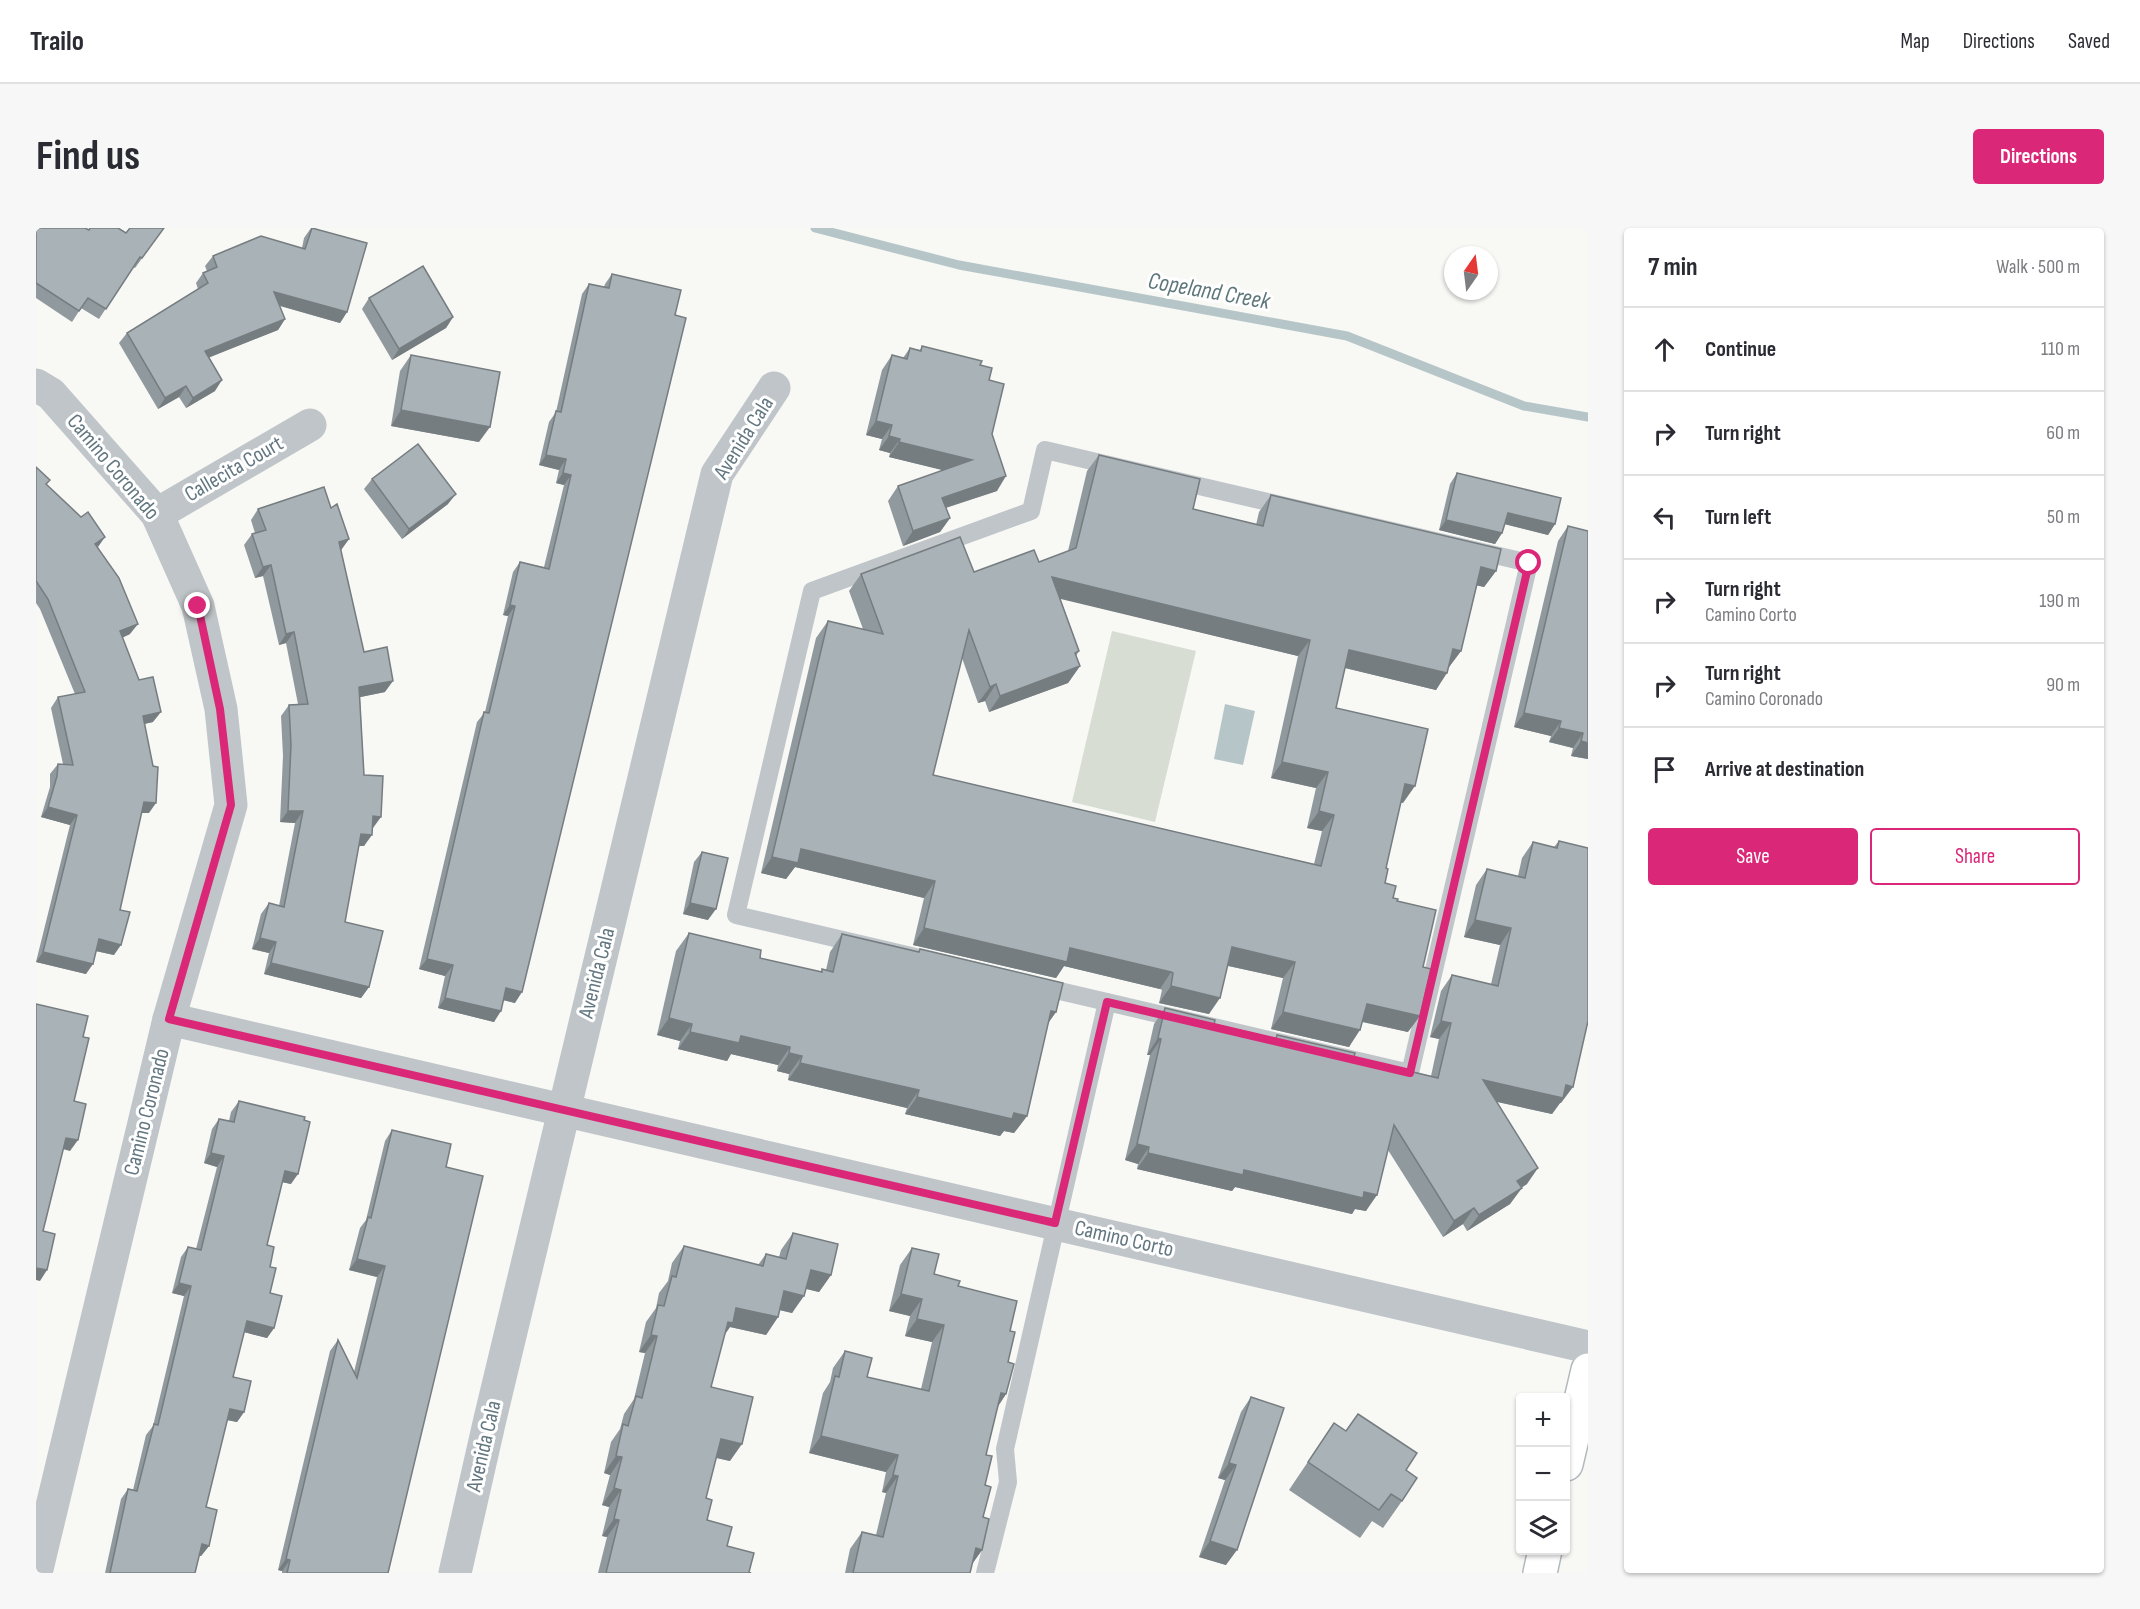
<!DOCTYPE html>
<meta charset="utf-8">
<style>
:root{--surface:#fff;--page:#f7f7f7;--text:#2b2b33;--muted:#7c7c81;--line:#e1e1e2;--accent:#db2777}
body{margin:0;font-family:"Sofia Sans Condensed",sans-serif;background:var(--page);color:var(--text)}
.controls{position:absolute;right:18px;bottom:18px;display:grid;overflow:hidden;border-radius:6px;box-shadow:0 2px 4px #0004}
.controls button{width:54px;height:54px;display:grid;place-items:center;padding:0;border:0;border-bottom:2px solid var(--line);background:var(--surface);color:var(--text);font:30px sans-serif}
.compass{position:absolute;left:1408px;top:18px;width:54px;height:54px;border-radius:50%;background:var(--surface);box-shadow:0 2px 4px #0004;rotate:14deg}
.stop{position:absolute;width:18px;height:18px;margin:-14px;border:4px solid #db2777;border-radius:50%;background:#fff}
.stop.end{background:#db2777;border-color:#fff;box-shadow:0 2px 6px #0008}
.list{margin:0;padding:0;list-style:none}
h2{display:flex;justify-content:space-between;align-items:center;height:78px;margin:0;padding:0 24px;font-size:26px}
h2 small{font-size:20px;font-weight:400;color:var(--muted)}
.list li{display:grid;grid-template-columns:39px 1fr auto;gap:18px;align-items:center;box-sizing:border-box;height:84px;padding:0 24px;border-top:2px solid var(--line)}
.list b{display:block;font-size:22px;white-space:nowrap}
.list p{margin:0;font-size:20px;white-space:nowrap;color:var(--muted)}
.list em{font-size:20px;font-style:normal;color:var(--muted)}
.actions{display:flex;gap:12px;padding:18px 24px}
.actions a{flex:1;padding:14px 0;border:2px solid var(--accent);border-radius:6px;text-align:center;font-size:21px;color:var(--accent)}
.actions .main{background:var(--accent);color:#fff}
.icon{flex:none;width:33px;height:33px;fill:none;stroke:currentColor;stroke-width:2;stroke-linecap:round;stroke-linejoin:round}
.map{position:relative;flex:none;width:1552px;height:1345px;overflow:hidden;border-radius:6px}
header{display:flex;align-items:center;gap:36px;box-sizing:border-box;height:84px;padding:0 30px;background:var(--surface);border-bottom:2px solid var(--line)}
header strong{font-size:28px}
nav{display:flex;gap:33px;margin-inline-start:auto;font-size:21px}
.intro{display:flex;align-items:center;justify-content:space-between;box-sizing:border-box;height:144px;padding:0 36px}
h1{margin:0;font-size:42px}
.button{padding:15px 27px;border-radius:6px;background:var(--accent);color:#fff;font-size:21px;font-weight:700}
main{display:flex;gap:36px;padding:0 36px}
aside{flex:1;background:var(--surface);border-radius:6px;box-shadow:0 2px 4px #0004}
.map>svg:first-child{display:block}
</style>
<header>
<strong>Trailo</strong>
<nav><a>Map</a><a>Directions</a><a>Saved</a></nav>
</header>
<div class="intro"><h1>Find us</h1><a class="button">Directions</a></div>
<main>
<div class="map">
<svg width="1552" height="1345" viewBox="0 0 1552 1345">
<rect width="100%" height="100%" fill="#f8f8f5"/>
<polygon fill="#d8ddd4" points="1076,403 1160,423 1119,594 1036,574"/>
<polygon fill="#b6c6c8" points="1189,476 1219,483 1207,537 1178,531"/>
<g fill="none" stroke-linecap="round" stroke-linejoin="round">
<polyline stroke="#b6c6c8" stroke-width="9" points="779,0 923,37 1311,108 1488,178 1552,189"/>
<defs>
<g id="secondary">
<polyline points="1530,1236 1552,1142"/>
<polyline points="1504,1345 1509,1322"/>
</g>
</defs>
<use href="#secondary" stroke="#b1b9bd" stroke-width="36"/>
<g stroke="#bfc5c8" stroke-width="18">
<polygon points="1009,222 1493,335 1374,845 700,687 776,363 995,283"/>
<polyline points="949,1345 972,1254 969,1221 1071,774"/>
</g>
<g stroke="#bfc5c8" stroke-width="33">
<polyline points="0,157 15,166 121,286 162,378 185,481 195,577 133,791 0,1345"/>
<polyline points="121,286 274,197"/>
<polyline points="133,791 1552,1119"/>
<polyline points="419,1345 454,1191 681,246 738,160"/>
</g>
<use href="#secondary" stroke="#fff" stroke-width="33"/>
</g>
<g fill="#90999d" fill-rule="evenodd">
<polygon points="0,0 53,2 90,5 128,0 99,40 97,39 63,91 45,80 36,94 0,70"/>
<polygon points="275,0 311,84 304,95 244,78 249,91 242,102 173,129 179,163 150,180 143,169 122,181 83,115 91,105 162,61 160,55 167,45 171,43 169,38 177,28 266,20 268,10"/>
<polygon points="576,46 479,775 467,772 458,794 402,780 409,748 383,741 441,494 449,484 472,388 467,387 477,344 484,334 508,339 528,257 520,255 523,242 503,237 513,194 520,184 546,66 553,56 568,59 569,56"/>
<polygon points="333,70 417,89 410,100 356,132 326,81"/>
<polygon points="886,118 944,137 953,152 956,206 961,263 910,280 914,290 904,304 867,318 852,273 862,258 908,242 853,229 854,225 843,222 846,211 830,207 846,142 856,127 867,130 874,120 884,122"/>
<polygon points="375,127 443,214 355,198 364,143"/>
<path d="M1063,227l94,54 63,16 3,-13 12,-17 225,76 -12,16 -7,-2 -16,66 -12,16 -13,23 -91,-22 -9,40 67,95 -2,-1 -15,66 -1,15 8,15 4,3 11,131 -46,-10 -13,25 -78,-18 12,-51 -55,-12 -19,48 -50,-11 3,-13 -2,-1 -96,-23 -8,12 -143,-33 11,-47 -129,-31 -9,12 -25,-6 55,-235 12,-17 35,8 -14,-38 12,-17 113,-2 65,-10 29,-11 19,-80zM1024,370l238,58 -27,122 45,10 -9,40 15,3 -8,33 -381,-89 29,-117 16,45 7,-2 4,11 79,-29 12,-17 -4,-10 3,-5z"/>
<polygon points="0,239 11,257 62,319 94,406 86,410 117,494 108,496 113,585 105,585 84,682 78,727 60,723 50,746 0,734 34,597 5,589 14,559 14,546 22,536 27,536 15,480 22,469 39,466 4,381 0,375"/>
<polygon points="1421,245 1519,296 1512,307 1469,296 1466,305 1459,316 1403,302 1414,256"/>
<polygon points="336,251 412,276 366,311 328,261"/>
<polygon points="295,280 313,311 305,322 328,424 349,464 324,469 328,547 337,600 328,618 323,618 309,694 333,759 325,770 228,746 233,725 216,721 225,686 233,675 243,678 259,595 244,594 247,528 245,488 253,477 262,476 250,415 243,417 227,348 219,350 208,317 216,306 219,305 215,292 222,281"/>
<polygon points="1532,298 1552,531 1535,528 1537,520 1513,514 1515,508 1478,499 1522,313"/>
<polygon points="1523,613 1525,875 1524,875 1516,886 1461,874 1491,956 1485,960 1474,976 1431,1003 1427,996 1407,1009 1352,922 1330,983 1319,981 1316,986 1199,959 1196,963 1101,941 1102,936 1089,932 1114,827 1111,827 1118,796 1129,780 1178,796 1239,811 1241,807 1327,832 1395,848 1403,811 1394,809 1405,763 1416,747 1455,756 1464,717 1428,709 1440,657 1451,641 1482,648 1486,630 1497,614 1518,619"/>
<polygon points="666,624 672,692 647,686 658,634"/>
<polygon points="653,705 724,730 785,744 786,741 790,742 794,724 806,706 882,724 884,721 1020,784 1012,795 991,888 978,905 968,903 964,908 869,886 871,880 752,852 753,846 741,843 742,837 695,826 691,833 642,821 644,813 621,807 640,723"/>
<polygon points="203,873 255,956 246,954 231,1017 234,1039 234,1065 238,1100 231,1110 208,1104 197,1149 208,1184 201,1194 191,1192 170,1279 173,1318 165,1328 163,1328 159,1345 69,1345 85,1271 92,1261 97,1262 110,1207 117,1198 148,1068 136,1065 145,1029 152,1019 160,1021 181,939 168,935 176,901 183,891 193,893 195,884"/>
<polygon points="356,902 410,939 352,1345 246,1345 246,1343 242,1342 294,1123 302,1112 318,1144 341,1049 313,1042 324,1000 330,992 349,913"/>
<polygon points="757,1005 795,1047 783,1064 770,1061 756,1085 743,1082 742,1089 730,1107 694,1099 688,1107 675,1159 694,1233 680,1230 670,1270 671,1292 713,1344 715,1345 562,1345 571,1309 566,1308 573,1279 566,1277 574,1247 568,1245 575,1214 584,1201 588,1186 598,1171 609,1125 603,1124 610,1094 620,1080 623,1065 632,1053 636,1035 648,1018 722,1037 730,1026 743,1029 745,1022"/>
<polygon points="876,1020 898,1046 922,1058 974,1103 970,1166 961,1180 950,1227 946,1322 936,1336 934,1345 809,1345 814,1321 826,1304 840,1307 850,1265 846,1264 850,1244 773,1225 787,1165 794,1154 797,1140 809,1123 831,1149 885,1161 896,1114 869,1108 874,1088 853,1083 864,1037"/>
<polygon points="1215,1169 1190,1337 1163,1329 1189,1252 1182,1250 1205,1184"/>
<polygon points="1322,1186 1370,1242 1366,1273 1347,1300 1336,1293 1324,1310 1253,1262 1298,1195 1310,1203"/>
</g>
<g fill="#767d80">
<polygon points="238,64 311,84 304,95 231,74"/>
<polygon points="417,89 410,100 356,132 363,121"/>
<polygon points="249,91 242,102 162,134 169,123"/>
<polygon points="186,152 179,163 150,180 157,170"/>
<polygon points="150,158 143,169 122,181 129,170"/>
<polygon points="365,182 454,199 443,214 355,198"/>
<polygon points="840,193 856,197 846,211 830,207"/>
<polygon points="853,208 864,211 854,225 843,222"/>
<polygon points="863,214 936,232 926,247 853,229"/>
<polygon points="510,227 530,231 523,242 503,237"/>
<polygon points="527,245 535,247 528,257 520,255"/>
<polygon points="970,248 961,263 896,284 906,270"/>
<polygon points="420,266 412,276 366,311 373,301"/>
<polygon points="1472,285 1519,296 1512,307 1464,295"/>
<polygon points="914,290 904,304 867,318 877,303"/>
<polygon points="1410,292 1466,305 1459,316 1403,302"/>
<polygon points="69,309 62,319 59,316"/>
<polygon points="313,311 305,322 303,314"/>
<polygon points="235,337 227,348 219,350 227,339"/>
<polygon points="1445,339 1460,343 1448,359 1434,356"/>
<polygon points="1016,349 1274,412 1262,428 1004,366"/>
<polygon points="474,377 479,378 472,388 467,387"/>
<polygon points="102,396 94,406 76,414 84,403"/>
<polygon points="258,404 250,415 243,417 250,406"/>
<polygon points="1417,421 1425,423 1413,439 1405,438"/>
<polygon points="1313,422 1411,445 1400,462 1301,438"/>
<polygon points="1044,438 1032,455 953,484 964,468"/>
<polygon points="357,453 349,464 315,471 323,459"/>
<polygon points="960,456 949,473 942,475 954,459"/>
<polygon points="125,484 117,494 99,498 107,488"/>
<polygon points="1488,485 1525,493 1515,508 1478,499"/>
<polygon points="1523,500 1547,505 1537,520 1513,514"/>
<polygon points="1545,513 1552,515 1552,531 1535,528"/>
<polygon points="1246,534 1292,544 1280,560 1235,550"/>
<polygon points="1369,556 1379,558 1367,575 1357,573"/>
<polygon points="108,574 120,575 113,585 101,585"/>
<polygon points="12,579 41,587 34,597 5,589"/>
<polygon points="252,583 267,583 259,595 244,594"/>
<polygon points="1283,583 1298,587 1286,603 1271,600"/>
<polygon points="337,588 345,589 337,600"/>
<polygon points="325,606 336,607 328,618 317,618"/>
<polygon points="765,621 899,653 888,670 759,639 750,651 725,645 736,629"/>
<polygon points="654,675 680,681 672,692 647,686"/>
<polygon points="1439,692 1475,700 1464,717 1428,709"/>
<polygon points="888,700 1034,720 1135,744 1124,761 1028,738 1020,750 877,717"/>
<polygon points="224,710 240,714 233,725 216,721"/>
<polygon points="63,711 85,717 78,727 55,722"/>
<polygon points="1196,719 1259,734 1247,750 1184,736"/>
<polygon points="7,724 57,736 50,746 0,734"/>
<polygon points="391,731 417,737 409,748 383,741"/>
<polygon points="235,735 333,759 325,770 228,746"/>
<polygon points="1135,758 1184,770 1173,786 1123,775"/>
<polygon points="470,760 486,764 479,775 463,771"/>
<polygon points="409,770 465,783 458,794 402,780"/>
<polygon points="1331,776 1384,788 1372,804 1319,792"/>
<polygon points="1015,783 1020,784 1008,801"/>
<polygon points="1247,784 1324,802 1313,819 1235,801"/>
<polygon points="633,790 656,796 644,813 621,807"/>
<polygon points="1405,793 1415,795 1403,811 1394,809"/>
<polygon points="654,804 705,808 754,819 742,837 695,826 691,833 642,821"/>
<polygon points="1122,810 1125,811 1114,827 1111,827"/>
<polygon points="753,825 766,828 753,846 741,843"/>
<polygon points="764,835 883,862 871,880 752,852"/>
<polygon points="1447,852 1530,857 1537,859 1525,875 1524,875 1516,886 1436,868"/>
<polygon points="881,869 978,885 991,888 978,905 968,903 964,908 869,886"/>
<polygon points="30,910 42,912 34,923 23,920"/>
<polygon points="1101,916 1113,919 1102,936 1089,932"/>
<polygon points="175,925 188,928 181,939 168,935"/>
<polygon points="1112,925 1328,964 1341,967 1330,983 1319,981 1316,986 1199,959 1196,963 1101,941"/>
<polygon points="1502,940 1491,956 1470,969 1481,953"/>
<polygon points="249,943 262,946 255,956 241,953"/>
<polygon points="1486,960 1474,976 1431,1003 1443,987"/>
<polygon points="1438,980 1427,996 1407,1009 1418,993"/>
<polygon points="321,1031 349,1038 341,1049 313,1042"/>
<polygon points="0,1040 11,1042 4,1053 0,1052"/>
<polygon points="775,1042 795,1047 783,1064 763,1059"/>
<polygon points="143,1055 155,1058 148,1068 136,1065"/>
<polygon points="748,1063 768,1068 756,1085 736,1080"/>
<polygon points="865,1066 886,1071 874,1088 853,1083"/>
<polygon points="700,1080 742,1089 730,1107 694,1099 685,1112 679,1111"/>
<polygon points="881,1091 908,1097 896,1114 869,1108"/>
<polygon points="211,1093 238,1100 231,1110 204,1103"/>
<polygon points="615,1107 621,1108 609,1125 603,1124"/>
<polygon points="965,1165 970,1166 958,1184"/>
<polygon points="194,1181 208,1184 201,1194 186,1191"/>
<polygon points="785,1208 862,1227 850,1244 773,1225"/>
<polygon points="685,1211 706,1216 694,1233 673,1228"/>
<polygon points="580,1228 586,1229 574,1247 568,1245"/>
<polygon points="1193,1235 1200,1237 1189,1252 1182,1250"/>
<polygon points="857,1247 862,1248 850,1265 846,1264"/>
<polygon points="578,1260 585,1262 573,1279 566,1277"/>
<polygon points="578,1291 583,1292 571,1309 566,1308"/>
<polygon points="1174,1313 1201,1322 1190,1337 1163,1329"/>
<polygon points="166,1316 173,1318 165,1328 159,1326"/>
<polygon points="940,1320 946,1322 934,1339"/>
<polygon points="250,1331 254,1332 246,1343 242,1342"/>
</g>
<g fill="#a8b2b7" stroke="#767d80" stroke-width="1.5" fill-rule="evenodd">
<polygon points="0,0 49,0 53,2 54,0 82,0 90,5 94,0 128,0 106,30 104,29 70,81 52,70 43,83 0,55"/>
<polygon points="276,0 331,15 311,84 238,64 249,91 169,123 186,152 157,170 150,158 129,170 91,105 172,55 167,45 181,39 177,28 225,8 269,21"/>
<polygon points="387,38 417,89 363,121 333,70"/>
<polygon points="576,46 645,62 639,87 650,90 486,764 470,760 465,783 409,770 417,737 391,731 448,484 453,485 479,378 474,377 484,334 513,341 535,247 527,245 530,231 510,227 520,183 525,184 553,56 573,60"/>
<polygon points="886,118 946,133 944,137 956,140 953,152 968,156 956,206 970,248 906,270 914,290 877,303 862,258 936,232 863,214 864,211 853,208 856,197 840,193 856,127 871,131 874,120 885,123"/>
<polygon points="375,127 464,144 454,199 365,182"/>
<polygon points="382,216 420,266 373,301 336,251"/>
<path d="M1063,227l101,24 -7,30 70,17 8,-31 230,54 -5,22 -15,-4 -20,84 -8,-2 -6,24 -98,-23 -13,58 92,21 -13,57 -10,-2 -19,84 2,1 -3,14 11,3 -3,12 5,1 -1,2 39,9 -13,57 8,2 -11,47 -53,-12 -7,26 -77,-18 12,-50 -63,-15 -12,51 -49,-12 2,-13 -2,-1 -101,-24 -3,14 -143,-34 11,-47 -134,-32 -3,14 -26,-6 56,-236 55,13 -22,-60 99,-37 14,35 60,-22 5,12 37,-14zM1016,349l258,63 -28,122 46,10 -9,39 15,4 -13,51 -388,-91 36,-145 21,57 6,-3 4,12 80,-30 -5,-13 4,-2z"/>
<polygon points="0,239 14,252 10,256 45,289 52,284 69,309 59,316 83,350 102,396 84,403 103,452 117,449 125,484 107,488 117,538 122,539 120,575 108,574 84,682 94,684 85,717 63,711 57,736 7,724 41,587 12,579 21,548 22,536 37,537 22,469 49,464 12,371 0,353"/>
<polygon points="1421,245 1525,270 1519,296 1472,285 1466,305 1410,292"/>
<polygon points="288,259 295,280 301,276 313,311 303,314 328,424 351,419 357,453 323,459 328,547 347,548 345,589 337,588 336,607 325,606 309,694 347,703 333,759 235,735 240,714 224,710 233,675 248,679 267,583 252,583 255,517 253,477 272,476 258,404 250,406 235,337 227,339 216,306 230,302 222,281"/>
<polygon points="1532,298 1552,303 1552,515 1545,513 1547,505 1523,500 1525,493 1488,485"/>
<polygon points="1523,613 1552,620 1552,793 1537,859 1530,857 1527,870 1447,852 1502,940 1481,953 1486,960 1443,987 1438,980 1418,993 1358,897 1341,967 1328,964 1327,970 1208,942 1207,947 1112,925 1113,919 1101,916 1125,811 1122,810 1129,780 1179,792 1178,796 1240,811 1241,807 1319,825 1318,829 1327,832 1402,850 1415,795 1405,793 1416,747 1462,758 1475,700 1439,692 1451,641 1489,650 1497,614 1521,620"/>
<polygon points="666,624 692,630 680,681 654,675"/>
<polygon points="653,705 725,722 724,730 786,744 786,741 797,744 806,706 883,724 884,721 1027,755 1020,784 1015,783 991,888 978,885 976,891 881,869 883,862 764,835 766,828 753,825 754,819 705,808 703,815 654,804 656,796 633,790"/>
<polygon points="0,776 52,788 47,809 53,810 38,873 50,876 42,912 30,910 7,1003 19,1006 11,1042 0,1040"/>
<polygon points="203,873 269,889 268,892 274,894 262,946 249,943 231,1017 238,1019 234,1039 240,1040 234,1065 246,1068 238,1100 211,1093 197,1149 215,1153 208,1184 194,1181 170,1279 181,1282 173,1318 166,1316 159,1345 74,1345 92,1261 101,1263 118,1196 122,1197 155,1058 143,1055 152,1019 165,1022 188,928 175,925 183,891 198,894"/>
<polygon points="356,902 415,916 410,939 447,948 352,1345 251,1345 254,1332 250,1331 302,1112 321,1150 349,1038 321,1031 332,989 335,990"/>
<polygon points="757,1005 802,1016 795,1047 775,1042 768,1068 748,1063 742,1089 700,1080 697,1095 692,1094 675,1159 717,1169 706,1216 685,1211 670,1270 676,1272 671,1292 696,1299 691,1318 718,1325 713,1344 715,1345 570,1345 583,1292 578,1291 585,1262 578,1260 586,1229 580,1228 587,1196 592,1198 600,1168 606,1170 621,1108 615,1107 622,1077 628,1078 636,1048 640,1049 648,1018 727,1038 730,1026 750,1031"/>
<polygon points="876,1020 903,1026 898,1046 924,1053 922,1058 981,1073 974,1103 979,1104 972,1134 978,1136 970,1166 965,1165 950,1227 956,1228 949,1257 955,1259 947,1289 953,1291 946,1322 940,1320 934,1345 817,1345 826,1304 847,1309 862,1248 857,1247 862,1227 785,1208 799,1148 803,1149 809,1123 836,1130 831,1149 893,1163 908,1097 881,1091 886,1071 865,1066"/>
<polygon points="1215,1169 1248,1180 1201,1322 1174,1313 1200,1237 1193,1235"/>
<polygon points="1322,1186 1381,1225 1370,1242 1381,1250 1366,1273 1355,1266 1343,1282 1272,1234 1298,1195 1310,1203"/>
</g>
<g fill="none" stroke-linecap="round" stroke-linejoin="round">
<polyline stroke="#db2777" stroke-width="8" points="162,378 184,481 195,577 133,791 1019,995 1071,774 1374,845 1493,335"/>
</g>
<g text-anchor="middle" dominant-baseline="central" stroke-width="6" stroke-linejoin="round" paint-order="stroke">
<g font-size="22" fill="#637781" stroke="#fff">
<text transform="translate(708 210) rotate(-58)">Avenida Cala</text>
<text transform="translate(77 239) rotate(50)">Camino Coronado</text>
<text transform="translate(198 241) rotate(-30)">Callecita Court</text>
<text transform="translate(561 745) rotate(-76)">Avenida Cala</text>
<text transform="translate(111 884) rotate(-76)">Camino Coronado</text>
<text transform="translate(1088 1011) rotate(13)">Camino Corto</text>
<text transform="translate(448 1218) rotate(-77)">Avenida Cala</text>
</g>
<g font-size="24" font-style="italic" fill="#5e777b" stroke="#fff">
<text transform="translate(1173 63) rotate(10)">Copeland Creek</text>
</g>
</g>
</svg>
<div class="controls">
<button>+</button>
<button>−</button>
<button><svg class="icon" aria-label="layers" viewBox="0 0 24 24"><path d="M12 4l9 5-9 5-9-5zM3 14l9 5 9-5"/></svg></button>
</div>
<svg class="compass" viewBox="-18 -18 36 36"><path d="M0-13l5 13h-10z" fill="#e53935"/><path d="M0 13l5-13h-10z" fill="#7c7c81"/></svg>
<div class="stop" style="left:1493px;top:335px"></div>
<div class="stop end" style="left:162px;top:378px"></div>
</div>
<aside>
<h2>7 min<small>Walk · 500 m</small></h2>
<ul class="list">
<li><svg class="icon" aria-label="ahead" viewBox="0 0 24 24"><path d="M12 20V5M6 11l6-6 6 6"/></svg><div><b>Continue</b></div><em>110 m</em></li>
<li><svg class="icon" aria-label="right" viewBox="0 0 24 24"><path d="M7 20v-9h11M14 6l5 5-5 5"/></svg><div><b>Turn right</b></div><em>60 m</em></li>
<li><svg class="icon" aria-label="left" viewBox="0 0 24 24"><path d="M17 20v-9H6M10 6l-5 5 5 5"/></svg><div><b>Turn left</b></div><em>50 m</em></li>
<li><svg class="icon" aria-label="right" viewBox="0 0 24 24"><path d="M7 20v-9h11M14 6l5 5-5 5"/></svg><div><b>Turn right</b><p>Camino Corto</p></div><em>190 m</em></li>
<li><svg class="icon" aria-label="right" viewBox="0 0 24 24"><path d="M7 20v-9h11M14 6l5 5-5 5"/></svg><div><b>Turn right</b><p>Camino Coronado</p></div><em>90 m</em></li>
<li><svg class="icon" aria-label="arrive" viewBox="0 0 24 24"><path d="M6 21V4h12l-3 4 3 4H6"/></svg><div><b>Arrive at destination</b></div></li>
</ul>
<div class="actions"><a class="main">Save</a><a>Share</a></div>
</aside>
</main>
